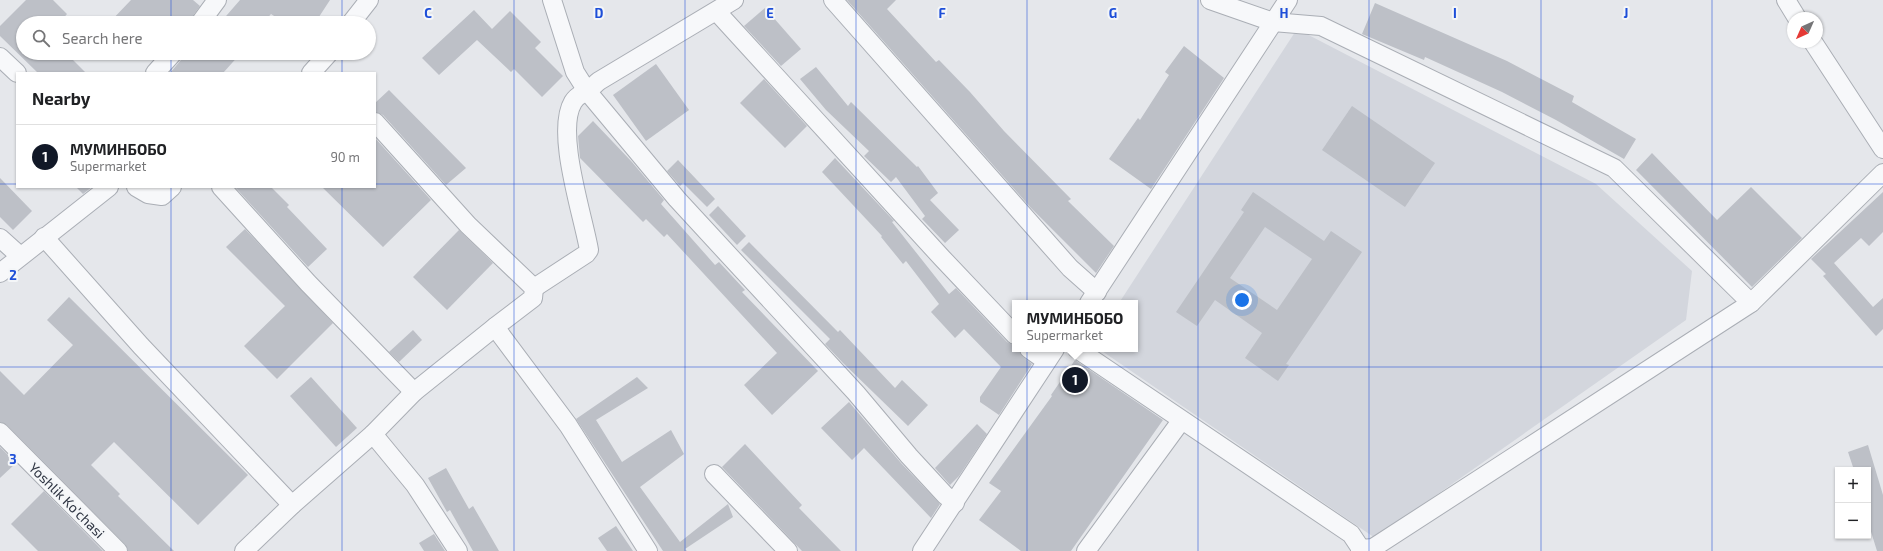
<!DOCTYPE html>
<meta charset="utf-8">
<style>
:root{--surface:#fff;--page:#f2f2f2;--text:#202124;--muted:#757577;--line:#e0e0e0;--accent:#111827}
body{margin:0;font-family:"Exo 2",sans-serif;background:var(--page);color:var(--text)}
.controls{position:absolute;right:12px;bottom:12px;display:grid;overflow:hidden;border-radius:0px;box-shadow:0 1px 3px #0004}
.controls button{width:36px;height:36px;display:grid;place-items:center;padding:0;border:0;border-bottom:1px solid var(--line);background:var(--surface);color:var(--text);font:20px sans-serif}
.compass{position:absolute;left:1787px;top:12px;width:36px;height:36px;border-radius:50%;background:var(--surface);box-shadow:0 1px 3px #0004;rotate:225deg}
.you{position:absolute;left:1242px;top:300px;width:14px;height:14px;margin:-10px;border:3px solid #fff;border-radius:50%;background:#1a73e8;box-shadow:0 0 0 6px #1a73e833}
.badge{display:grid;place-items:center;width:26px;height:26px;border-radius:50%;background:var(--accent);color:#fff;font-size:13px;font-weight:700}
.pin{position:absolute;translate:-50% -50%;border:2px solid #fff;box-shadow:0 1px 4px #0006}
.popup{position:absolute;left:1012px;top:300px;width:126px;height:52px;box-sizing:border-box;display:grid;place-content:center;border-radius:0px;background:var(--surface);filter:drop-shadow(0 1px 3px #0005);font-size:13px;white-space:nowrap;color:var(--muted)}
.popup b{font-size:15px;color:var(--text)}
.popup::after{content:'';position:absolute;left:50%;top:100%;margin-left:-8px;border:8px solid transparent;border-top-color:var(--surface)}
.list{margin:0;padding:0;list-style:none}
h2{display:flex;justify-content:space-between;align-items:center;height:52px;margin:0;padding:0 16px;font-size:17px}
h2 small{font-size:13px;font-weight:400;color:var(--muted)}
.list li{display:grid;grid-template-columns:26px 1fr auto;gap:12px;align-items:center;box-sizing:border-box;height:64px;padding:0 16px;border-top:1px solid var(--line)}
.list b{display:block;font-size:15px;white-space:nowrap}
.list p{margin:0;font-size:13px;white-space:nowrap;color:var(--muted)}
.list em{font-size:13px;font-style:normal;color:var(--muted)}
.icon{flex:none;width:22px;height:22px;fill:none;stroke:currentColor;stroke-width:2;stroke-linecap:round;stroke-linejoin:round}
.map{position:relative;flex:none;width:1883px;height:551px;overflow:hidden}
.search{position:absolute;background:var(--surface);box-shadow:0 1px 3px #0004;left:16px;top:16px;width:360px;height:44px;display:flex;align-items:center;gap:10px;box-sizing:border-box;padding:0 14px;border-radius:22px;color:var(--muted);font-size:15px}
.panel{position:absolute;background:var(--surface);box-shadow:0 1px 3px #0004;left:16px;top:72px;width:360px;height:116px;border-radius:0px}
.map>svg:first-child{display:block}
</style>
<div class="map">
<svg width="1883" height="551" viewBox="0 0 1883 551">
<rect width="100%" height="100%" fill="#e5e7eb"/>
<polygon fill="#d3d6dd" points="1297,29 1596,184 1692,271 1686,320 1375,538 1099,349 1135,349 1135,303 1119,303"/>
<g fill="#bdc0c7" fill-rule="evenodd">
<polygon points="26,0 53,0 67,14 59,23 23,23 23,53 66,53 86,73 38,73 0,36 0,26"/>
<polygon points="131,0 193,0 200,6 192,17 190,23 109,23"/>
<polygon points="240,0 330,0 315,23 285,23 271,14 263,23 220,23"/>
<polygon points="847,0 896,0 887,9 936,62 939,60 970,92 1004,131 1071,199 1068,201 1114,246 1096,273 1031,208"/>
<polygon points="1375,3 1507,61 1574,96 1572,102 1636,139 1624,159 1556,120 1502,92 1425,57 1424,60 1362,34"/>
<polygon points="765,8 801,49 781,66 744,26"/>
<polygon points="474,10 492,29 510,11 541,42 535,48 563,76 542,97 514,69 511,72 477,40 439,75 422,58"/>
<polygon points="1184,46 1224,78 1151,189 1109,159 1138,118 1140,120 1169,75 1165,72"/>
<polygon points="183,53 241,53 223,73 170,73 181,60"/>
<polygon points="656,64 689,110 646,141 613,95"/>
<polygon points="816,67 848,106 851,102 917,167 918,166 938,193 930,200 959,230 945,243 922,219 925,216 896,177 891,182 864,156 869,151 826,110 800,79"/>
<polygon points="764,79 807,126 785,148 740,103"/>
<polygon points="389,90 466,168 446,185 383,115 375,112 375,103"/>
<polygon points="1352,106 1435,163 1405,207 1322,150"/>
<polygon points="593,121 632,162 664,200 661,204 715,265 719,262 745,290 742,292 818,371 772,415 744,385 777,353 667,234 664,237 646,219 643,222 580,158 578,136"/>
<polygon points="375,138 431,200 383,247 322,187 375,187"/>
<polygon points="1652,153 1717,220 1751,187 1802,238 1752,287 1636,170"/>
<polygon points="835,158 894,221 892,222 949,294 956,288 1007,342 1015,346 1015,349 1019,349 1023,357 1032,364 999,415 980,402 980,397 1001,367 964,329 955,338 931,312 939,304 906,261 903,264 881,237 882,236 822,172"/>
<polygon points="678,160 715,199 707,207 683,183 680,186 667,171"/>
<polygon points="0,178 32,211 13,230 0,217"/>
<polygon points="76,187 92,187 83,194"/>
<polygon points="235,187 271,187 289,205 287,207 327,249 308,267"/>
<path d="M1253,192l71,49 7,-10 31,21 -76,112 3,1 -11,16 -33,-23 17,-25 -47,-33 -18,26 -21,-14 68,-100 -3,-2zM1265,227l47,32 -35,51 -47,-32z"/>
<polygon points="1883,192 1883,232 1869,246 1861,238 1834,263 1873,307 1883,298 1883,329 1876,336 1823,276 1826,274 1811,259"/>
<polygon points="718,206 746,236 737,245 709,215"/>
<polygon points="245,229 333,323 277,379 244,346 285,306 226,247"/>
<polygon points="459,230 493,263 447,310 413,277"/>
<polygon points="749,242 838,332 840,330 895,388 902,380 928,405 908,426 843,363 825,344 830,339 741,250"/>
<polygon points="69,297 248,475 198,525 114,442 91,465 120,494 118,496 174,551 128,551 125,544 7,425 0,422 0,371 24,395 73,345 47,320"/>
<polygon points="413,330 422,340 399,362 389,352"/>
<polygon points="1075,360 1163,420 1071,551 1021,551 979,520 1001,491 989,483 1052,396 1051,395"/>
<polygon points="311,377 357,428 336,447 290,396"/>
<polygon points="637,377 648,388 596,420 622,462 671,430 684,454 640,487 680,542 728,504 733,517 685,549 687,551 663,551 576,419"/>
<polygon points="849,402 901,463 940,504 931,518 864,448 852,460 821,428"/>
<polygon points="977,424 987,434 959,476 950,485 935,468"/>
<polygon points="745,444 802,505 799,508 841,551 802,551 722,467"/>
<polygon points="1868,445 1883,495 1883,551 1877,551 1868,522 1868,470 1854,470 1848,452"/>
<polygon points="0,447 16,463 0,478"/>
<polygon points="446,468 469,509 473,506 499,551 473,551 450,510 447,512 428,478"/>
<polygon points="44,491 103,551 38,551 11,524"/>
<polygon points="616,526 633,551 607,551 598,538"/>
<polygon points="434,534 445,551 424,551 419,543"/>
</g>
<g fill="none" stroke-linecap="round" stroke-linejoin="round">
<defs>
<g id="minor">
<polyline points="552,0 575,72 587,91 677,199 856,393 909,456 945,495 955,503"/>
<polyline points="833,0 1070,268 1097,292"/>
<polyline points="1210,0 1273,22 1321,26 1614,168 1751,303"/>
<polyline points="1786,0 1797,18"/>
<polyline points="717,12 942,258 1015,335"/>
<polyline points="200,23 217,0"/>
<polyline points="351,23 369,0"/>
<polyline points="1813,42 1883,149"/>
<polyline points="0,57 17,73"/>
<polyline points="155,73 173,53"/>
<polyline points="311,73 329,53"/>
<polyline points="375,122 468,225 534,288 533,298 495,327 568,425 648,551"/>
<polyline points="136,187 148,194 162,196 172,187"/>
<polyline points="221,187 308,283 414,392"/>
<polyline points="44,237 141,346 292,505"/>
<polyline points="0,238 20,256"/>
<polyline points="0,273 109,187"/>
<path d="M534,288l52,-34 3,-4c-6,-35 -34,-118 -16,-148 4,-7 8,-7 14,-11 4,-2 8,-7 12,-10l135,-81"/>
<polyline points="1089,303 1288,0"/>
<polyline points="1029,349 1046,361"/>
<polyline points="1077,349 1351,534 1361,549 1360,551"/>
<polyline points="0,432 118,551"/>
<polyline points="373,434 414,392 495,327"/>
<polyline points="714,474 788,551"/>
<polyline points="1361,549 1373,548 1751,303 1883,173"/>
<polyline points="244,551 292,505 373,434 415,485 458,551"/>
<polyline points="922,551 1055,349"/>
<polyline points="1086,551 1181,421"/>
</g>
</defs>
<use href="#minor" stroke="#aaaeb5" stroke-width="20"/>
<use href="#minor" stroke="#f7f8fa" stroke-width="18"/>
</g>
<path fill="none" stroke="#1d4ed8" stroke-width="1" stroke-opacity="0.55" d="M171,0v23M342,0v23M514,0v551M685,0v551M856,0v551M1027,0v551M1198,0v551M1369,0v551M1541,0v551M1712,0v551M171,53v20M342,53v20M0,184h17M375,184h1508M171,187v364M342,187v364M0,367h1883"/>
<g text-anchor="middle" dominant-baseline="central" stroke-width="4" stroke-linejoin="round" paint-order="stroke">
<g font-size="14" fill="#2e3442" stroke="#f4f6f8">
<text transform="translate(67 500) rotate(45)">Yoshlik Ko'chasi</text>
</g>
</g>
<g font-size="13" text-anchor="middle" font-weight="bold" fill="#1d4ed8" stroke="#f4f6f8" stroke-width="4" stroke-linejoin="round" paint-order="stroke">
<text x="428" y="18">C</text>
<text x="599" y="18">D</text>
<text x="770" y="18">E</text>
<text x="942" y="18">F</text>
<text x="1113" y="18">G</text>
<text x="1284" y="18">H</text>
<text x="1455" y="18">I</text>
<text x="1626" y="18">J</text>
<text x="13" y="280">2</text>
<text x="13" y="464">3</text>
</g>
</svg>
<div class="controls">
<button>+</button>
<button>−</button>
</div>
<svg class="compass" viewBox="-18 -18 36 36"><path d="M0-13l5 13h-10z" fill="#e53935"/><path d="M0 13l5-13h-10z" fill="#757577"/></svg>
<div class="you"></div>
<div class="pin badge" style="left:1075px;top:380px">1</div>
<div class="popup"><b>МУМИНБОБО</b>Supermarket</div>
<div class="search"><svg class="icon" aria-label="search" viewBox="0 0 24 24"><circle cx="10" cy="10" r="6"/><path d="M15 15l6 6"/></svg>Search here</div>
<section class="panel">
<h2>Nearby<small></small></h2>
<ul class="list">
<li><span class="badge">1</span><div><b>МУМИНБОБО</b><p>Supermarket</p></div><em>90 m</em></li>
</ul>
</section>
</div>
